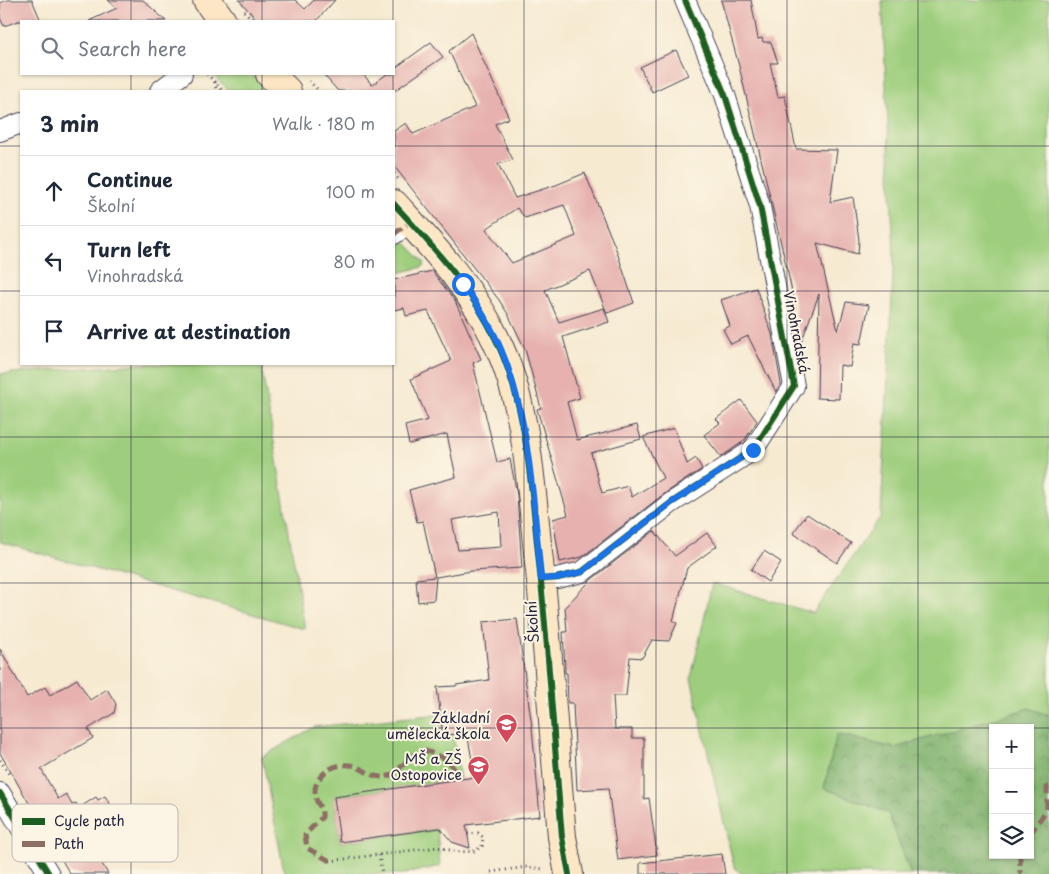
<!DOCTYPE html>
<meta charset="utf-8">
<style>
:root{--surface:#fff;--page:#f2f2f3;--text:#1f2937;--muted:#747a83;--line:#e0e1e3}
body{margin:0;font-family:"Playpen Sans",sans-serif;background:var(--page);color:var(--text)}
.controls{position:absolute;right:15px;bottom:15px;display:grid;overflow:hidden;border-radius:0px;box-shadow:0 1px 4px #0004}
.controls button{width:45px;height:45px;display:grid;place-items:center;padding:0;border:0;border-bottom:1px solid var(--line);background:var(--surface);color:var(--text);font:25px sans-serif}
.stop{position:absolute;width:15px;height:15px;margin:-11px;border:4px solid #1a73e8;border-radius:50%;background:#fff}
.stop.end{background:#1a73e8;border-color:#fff;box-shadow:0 1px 5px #0008}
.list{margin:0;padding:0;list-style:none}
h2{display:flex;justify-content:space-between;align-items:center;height:65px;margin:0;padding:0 20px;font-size:21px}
h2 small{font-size:16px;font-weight:400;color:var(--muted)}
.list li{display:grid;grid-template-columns:32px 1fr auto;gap:15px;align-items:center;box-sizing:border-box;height:70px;padding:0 20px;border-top:1px solid var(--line)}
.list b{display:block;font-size:19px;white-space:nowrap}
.list p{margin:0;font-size:16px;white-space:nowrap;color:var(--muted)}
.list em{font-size:16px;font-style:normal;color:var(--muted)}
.icon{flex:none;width:28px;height:28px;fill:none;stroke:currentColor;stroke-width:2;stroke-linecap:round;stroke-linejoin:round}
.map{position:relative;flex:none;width:1049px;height:874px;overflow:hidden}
.search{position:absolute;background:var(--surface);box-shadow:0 1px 4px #0004;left:20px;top:20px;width:375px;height:55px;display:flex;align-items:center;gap:12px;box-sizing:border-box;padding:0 18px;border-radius:0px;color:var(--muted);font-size:19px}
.panel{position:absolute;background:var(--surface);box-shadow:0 1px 4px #0004;left:20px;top:90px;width:375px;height:275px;border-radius:0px}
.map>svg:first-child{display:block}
</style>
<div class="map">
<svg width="1049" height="874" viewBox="0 0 1049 874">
<defs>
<pattern id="forest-crowns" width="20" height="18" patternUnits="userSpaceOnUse" patternTransform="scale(1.25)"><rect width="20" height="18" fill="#7eb16c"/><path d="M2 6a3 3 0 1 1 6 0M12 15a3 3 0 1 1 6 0" fill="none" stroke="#67905a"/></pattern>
</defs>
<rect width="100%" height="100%" fill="#fcf5e5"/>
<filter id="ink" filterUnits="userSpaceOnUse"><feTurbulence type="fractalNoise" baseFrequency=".02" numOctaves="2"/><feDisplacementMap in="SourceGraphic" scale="10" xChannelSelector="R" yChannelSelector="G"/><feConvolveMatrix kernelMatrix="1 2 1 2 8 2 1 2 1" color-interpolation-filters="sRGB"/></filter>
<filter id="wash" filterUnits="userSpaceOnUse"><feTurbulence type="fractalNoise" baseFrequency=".0096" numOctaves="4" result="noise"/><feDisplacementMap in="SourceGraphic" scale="20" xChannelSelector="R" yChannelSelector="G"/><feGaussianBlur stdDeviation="1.12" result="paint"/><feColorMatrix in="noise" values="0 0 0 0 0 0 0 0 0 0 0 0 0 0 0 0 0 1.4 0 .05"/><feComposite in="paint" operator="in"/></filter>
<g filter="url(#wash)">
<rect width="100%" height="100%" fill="#f6ead1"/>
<g fill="#9ece7d" stroke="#60785c">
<polygon points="882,0 1049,0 1049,715 1029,709 894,748 837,734 824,788 888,813 911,874 741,874 734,867 691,678 712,583 813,613 881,516 894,256"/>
<polygon points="212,74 251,74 266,88 263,91 229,91"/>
<polygon points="401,238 425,263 422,267 394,274 394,245"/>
<polygon points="143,364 261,364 305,629 0,542 0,374"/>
<polygon points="440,714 443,735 453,735 460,779 334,797 340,842 437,829 440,866 404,874 286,874 283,866 262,757 314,727"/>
</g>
<path fill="url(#forest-crowns)" stroke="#506a54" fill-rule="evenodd" d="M1029,708l20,7v159h-138l-23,-61 -64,-25 13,-54 57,14zM993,728h37v127h-37z"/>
<g id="blocks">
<g fill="#e6b1ae" fill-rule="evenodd">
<polygon points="7,0 32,0 41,21 18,21 4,26 0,18 0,3"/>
<polygon points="108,0 143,0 166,21 89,21 117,8"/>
<polygon points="239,0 295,0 305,9 314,0 335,0 317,20 318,21 258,21"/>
<polygon points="721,0 751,0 758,39 762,38 763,42 771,42 778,63 770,63 778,97 785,96 796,149 837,150 830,202 853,197 859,240 858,254 817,243 838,331 846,302 869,305 861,344 854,343 850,367 840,365 839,399 817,398 819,294 799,348 795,306 788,273 739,66"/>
<path d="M471,33l38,85 -14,6 18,36 -15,4 17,34 41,-13 29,-12 31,76 18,54 -27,10 -17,-42 -45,19 14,32 45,-14 5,14 -46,15 17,61 -13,4 10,38 60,-15 4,14 -50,14 11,40 26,-7 4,11 31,-19 -20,-41 31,-9 13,36 9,-6 6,11 -38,25 -82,63 -22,5 -7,-43 15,-4 -31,-106 4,-1 -16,-59 -17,-35 -9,-14 -105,-134v-35l12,-8 7,11 62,-27 -26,-56zM564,205l12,31 -64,27 -26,-34 31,-21 8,10z"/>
<polygon points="431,42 443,57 394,91 338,91 323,74 363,74 372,85 387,74 394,74 394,69"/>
<polygon points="676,50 688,75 652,92 640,67"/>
<path d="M432,271l23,30 26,58 -8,4 24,99 13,-3 7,36 5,73 -51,3 -35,6 -2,23 -16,2 -2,-23 19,-2 -12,-56 -6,1 -8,-32 47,-13 -9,-43 -38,10 -4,-18 23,-6 -17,-41 40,-18 -23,-50 -22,5 -2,-8 -10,2v-30zM499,512l2,35 -43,3 -6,-30z"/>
<polygon points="756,288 772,334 781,384 776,392 748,336 731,344 723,329 730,326 721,300"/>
<polygon points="741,400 757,421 744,441 721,457 704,435 720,423 716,419"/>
<polygon points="807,514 851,543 837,563 793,533"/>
<polygon points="654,531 675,556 707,533 717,546 687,568 673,621 677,623 669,641 652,640 642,658 630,657 626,696 613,696 615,729 632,729 632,738 644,738 644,799 649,798 657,855 618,860 608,788 577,790 573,703 568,703 567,673 565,673 565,668 563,632 567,632 565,607 592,579"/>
<polygon points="764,551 781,562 768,582 751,570"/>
<polygon points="517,619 532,727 540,816 466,825 470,848 452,842 440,828 340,842 334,797 475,777 467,732 443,736 437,687 456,686 456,685 489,680 483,622"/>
<polygon points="0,649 27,697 45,687 50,695 77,679 90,700 107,689 116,704 114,713 88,729 93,738 41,769 58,799 66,794 72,805 76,803 79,808 96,797 98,800 105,796 128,836 97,855 108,874 70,874 0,753"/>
<polygon points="722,854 725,874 640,874 640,863"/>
</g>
</g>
</g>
<g filter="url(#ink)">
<use href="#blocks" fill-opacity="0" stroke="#424052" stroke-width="1"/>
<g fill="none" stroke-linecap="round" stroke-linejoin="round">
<defs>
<g id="street">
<polyline points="160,91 182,74"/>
<polyline points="0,131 21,123"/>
<polyline points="394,234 410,222"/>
<polyline points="541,579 557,578 582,572 671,503 753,450 794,386 760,206 725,95 685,0"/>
<polyline points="0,793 49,874"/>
</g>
<g id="secondary">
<polyline points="207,0 222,21"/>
<polyline points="270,74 287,91"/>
<path d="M394,204c38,42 78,84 102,136 30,62 34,135 41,203 11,98 17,196 25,294l7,37"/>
</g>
</defs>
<use href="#street" stroke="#424052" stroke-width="22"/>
<use href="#secondary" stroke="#424052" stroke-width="30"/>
<g stroke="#424052" stroke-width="3" stroke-dasharray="1 4" stroke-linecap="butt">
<polyline points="244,11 254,21"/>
<polyline points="207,74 223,91"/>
<polyline points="309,81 319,91"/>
<polyline points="215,82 216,91"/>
<polyline points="394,174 400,181"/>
<polyline points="0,760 9,774"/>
<polyline points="379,855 382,874"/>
<polyline points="330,861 438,847 458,852 475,851 482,846 483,837 478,833 467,834"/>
<polyline points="491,872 527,867 543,869"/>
</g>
<use href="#street" stroke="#fff" stroke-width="20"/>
<use href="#secondary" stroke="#fce6c4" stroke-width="28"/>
<g stroke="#8d6e63" stroke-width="5" stroke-dasharray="10 5" stroke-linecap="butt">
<polyline points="394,234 410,222"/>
<polyline points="1030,834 1047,809 1047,787 1049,787"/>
<polyline points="1020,855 1020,874"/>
<path d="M330,861l-23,-13 -2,-13 17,-18v-8c-19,-21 3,-47 28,-44 11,1 20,12 31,12 19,2 26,-27 45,-26 3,1 8,3 11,4 12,5 17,12 23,24"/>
</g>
<defs>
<g id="cycleway">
<path d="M394,204c38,42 78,84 102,136 30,62 34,135 41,203 11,98 17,196 25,294l7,37"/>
<polyline points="541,579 557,578 582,572 671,503 753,450 794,386 760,206 725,95 685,0"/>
<polyline points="0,793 49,874"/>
</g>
</defs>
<use href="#cycleway" stroke="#fcf5e5" stroke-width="9"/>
<use href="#cycleway" stroke="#1b5e20" stroke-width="6"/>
</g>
</g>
<g fill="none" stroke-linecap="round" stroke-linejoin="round" filter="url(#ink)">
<path stroke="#1a73e8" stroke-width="6" d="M463,284c12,18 25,36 34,56 33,72 36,160 44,239l16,-1 25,-6 89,-69 82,-53"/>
</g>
<path fill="none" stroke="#22223b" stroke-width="1" stroke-opacity="0.55" d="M131,0v21M262,0v21M393,0v21M524,0v874M656,0v874M787,0v874M918,0v874M131,74v17M262,74v17M393,74v17M0,146h21M394,146h655M0,291h21M394,291h655M131,364v510M262,364v510M393,364v510M0,437h1049M0,583h1049M0,728h993M1030,728h19"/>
<defs>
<symbol id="school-pin" viewBox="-11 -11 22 30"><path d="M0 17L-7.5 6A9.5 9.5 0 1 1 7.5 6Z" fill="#d1495b" stroke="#fcf5e5"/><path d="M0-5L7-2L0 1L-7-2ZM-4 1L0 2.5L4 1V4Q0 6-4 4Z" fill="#fff"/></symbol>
</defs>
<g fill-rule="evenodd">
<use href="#school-pin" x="494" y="712" width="25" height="34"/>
<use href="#school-pin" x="466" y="754" width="25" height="34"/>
</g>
<g text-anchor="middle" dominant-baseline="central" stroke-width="4" stroke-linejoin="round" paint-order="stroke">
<g font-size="14" fill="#22223b" stroke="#fcf5e5">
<text transform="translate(797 332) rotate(79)">Vinohradská</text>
<text transform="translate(532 622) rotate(-94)">Školní</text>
</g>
<g font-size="14" fill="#22223b" stroke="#fcf5e5" text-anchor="end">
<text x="490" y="717">Základní<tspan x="490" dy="16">umělecká škola</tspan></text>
<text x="462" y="758">MŠ a ZŠ<tspan x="462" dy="16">Ostopovice</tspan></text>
</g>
</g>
<rect x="12" y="804" width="166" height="58" rx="8" fill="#fcf5e5" stroke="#bbb6b2" stroke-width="1"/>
<rect x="22" y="818" width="23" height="7" fill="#1b5e20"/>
<rect x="22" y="841" width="23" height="6" fill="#8d6e63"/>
<g font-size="14" fill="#22223b">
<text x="54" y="826">Cycle path</text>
<text x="54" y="849">Path</text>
</g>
</svg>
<div class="controls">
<button>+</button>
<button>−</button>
<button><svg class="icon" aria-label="layers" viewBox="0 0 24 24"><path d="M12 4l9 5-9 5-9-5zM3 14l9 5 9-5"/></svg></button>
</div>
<div class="stop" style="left:463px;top:284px"></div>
<div class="stop end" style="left:753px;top:450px"></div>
<div class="search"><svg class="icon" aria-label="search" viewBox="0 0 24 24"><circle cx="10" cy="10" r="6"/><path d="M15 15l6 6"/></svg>Search here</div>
<section class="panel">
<h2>3 min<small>Walk · 180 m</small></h2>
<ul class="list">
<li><svg class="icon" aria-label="ahead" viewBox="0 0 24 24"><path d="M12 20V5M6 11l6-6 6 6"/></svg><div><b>Continue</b><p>Školní</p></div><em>100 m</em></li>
<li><svg class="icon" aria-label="left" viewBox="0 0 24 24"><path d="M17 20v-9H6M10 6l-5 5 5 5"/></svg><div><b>Turn left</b><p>Vinohradská</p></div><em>80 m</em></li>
<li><svg class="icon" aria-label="arrive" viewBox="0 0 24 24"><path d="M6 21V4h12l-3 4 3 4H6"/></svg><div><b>Arrive at destination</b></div></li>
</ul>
</section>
</div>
